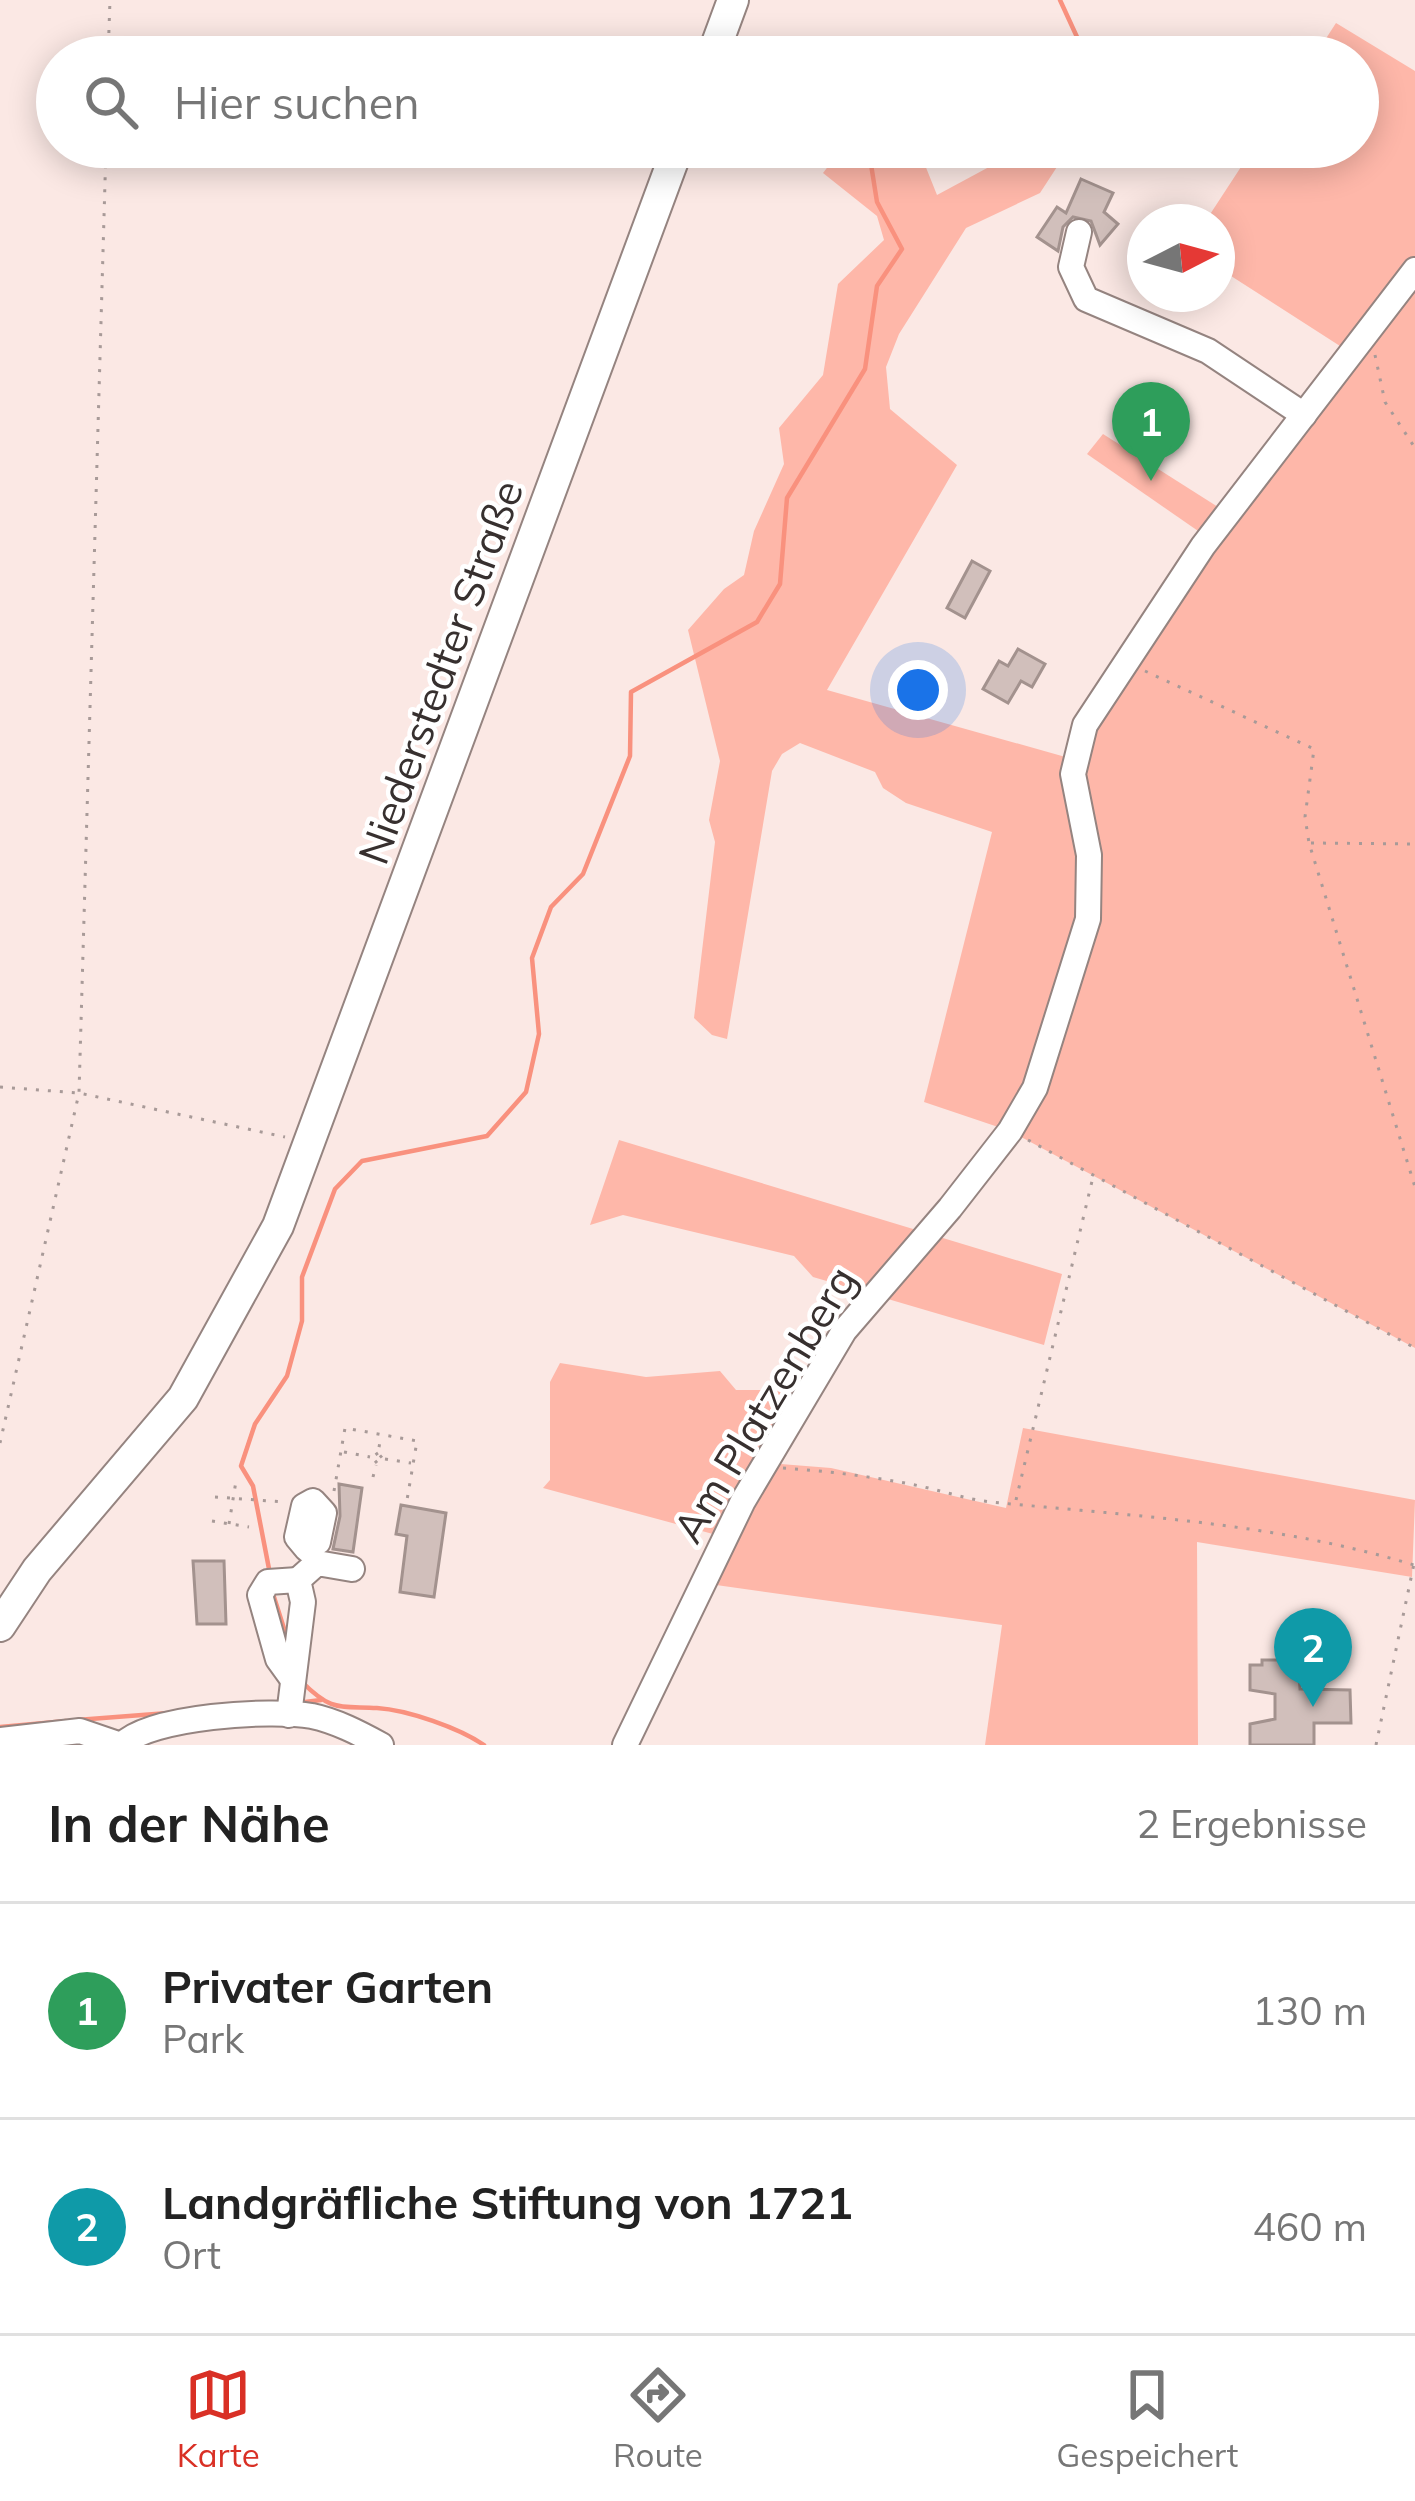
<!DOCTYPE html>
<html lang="de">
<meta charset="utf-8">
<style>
:root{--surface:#fff;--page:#f6f6f6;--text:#222;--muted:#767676;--line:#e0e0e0;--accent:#d93025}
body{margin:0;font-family:Mulish,sans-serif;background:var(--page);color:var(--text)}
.compass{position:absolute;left:1127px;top:204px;width:108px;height:108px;border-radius:50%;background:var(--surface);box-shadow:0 6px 30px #0003;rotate:84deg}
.you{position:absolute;left:918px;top:690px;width:42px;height:42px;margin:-30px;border:9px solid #fff;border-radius:50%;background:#1a73e8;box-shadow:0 0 0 18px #1a73e833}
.badge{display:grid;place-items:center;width:78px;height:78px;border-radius:50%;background:var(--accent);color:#fff;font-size:39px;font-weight:700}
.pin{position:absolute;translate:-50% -99px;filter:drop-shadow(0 3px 6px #0008)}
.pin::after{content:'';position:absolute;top:63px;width:42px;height:36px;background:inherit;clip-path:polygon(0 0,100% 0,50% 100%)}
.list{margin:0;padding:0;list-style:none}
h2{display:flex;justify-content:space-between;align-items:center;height:156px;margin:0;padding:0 48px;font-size:51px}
h2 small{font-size:39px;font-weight:400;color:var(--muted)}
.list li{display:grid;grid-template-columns:78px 1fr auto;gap:36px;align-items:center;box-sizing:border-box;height:216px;padding:0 48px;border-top:3px solid var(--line)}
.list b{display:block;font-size:45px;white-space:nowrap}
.list p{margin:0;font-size:39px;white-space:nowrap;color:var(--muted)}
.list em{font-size:39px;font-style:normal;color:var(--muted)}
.icon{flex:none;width:66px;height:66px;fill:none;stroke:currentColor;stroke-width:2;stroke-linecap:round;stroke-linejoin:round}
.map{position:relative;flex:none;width:1415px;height:1745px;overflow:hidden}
.search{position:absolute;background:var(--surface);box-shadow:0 6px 30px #0003;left:36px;right:36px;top:36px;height:132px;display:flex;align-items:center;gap:30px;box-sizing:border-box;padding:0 42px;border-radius:66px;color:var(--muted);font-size:45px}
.sheet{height:588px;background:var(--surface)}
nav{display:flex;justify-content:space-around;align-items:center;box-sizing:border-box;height:168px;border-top:3px solid var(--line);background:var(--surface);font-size:33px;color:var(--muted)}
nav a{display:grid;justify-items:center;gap:6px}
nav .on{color:var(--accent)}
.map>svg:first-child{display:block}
</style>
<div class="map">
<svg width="1415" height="1745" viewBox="0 0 1415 1745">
<rect width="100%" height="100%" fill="#fbe8e4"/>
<g fill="#feb7a9">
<polygon points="1336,23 1415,71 1415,1348 1010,1131 924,1102 992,832 906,803 883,788 875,772 800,743 782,754 772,771 727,1039 712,1035 694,1018 715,842 709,820 720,761 688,630 724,589 744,575 754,531 784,464 779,428 823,375 838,284 884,240 877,216 823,173 843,147 869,147 882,168 923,160 937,195 989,167 1068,150 1040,193 966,228 899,334 886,367 890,409 957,465 827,690 1069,758 1075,777 1088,727 1354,355 1217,267 1217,222 1205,222 1254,147 1358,147 1358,57 1314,57"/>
<polygon points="1103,434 1218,507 1201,533 1087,454"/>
<polygon points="619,1140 1062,1274 1044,1345 813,1277 794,1256 623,1215 590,1225"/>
<polygon points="560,1363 646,1377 720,1371 736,1390 812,1390 768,1463 831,1468 1006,1508 1023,1428 1415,1500 1412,1577 1197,1542 1198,1745 985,1745 1002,1625 702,1583 724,1537 543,1488 550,1480 550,1382"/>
</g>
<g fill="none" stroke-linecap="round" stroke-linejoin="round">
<g stroke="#f9917e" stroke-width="4.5">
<polyline points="1060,57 1077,37 1060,0"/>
<polyline points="270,1574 253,1486 241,1466 255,1424 287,1376 302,1321 302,1277 335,1189 362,1161 487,1136 526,1092 539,1034 532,958 551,907 583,874 630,756 631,692 757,622 780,584 787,498 865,369 877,286 902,249 877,202 870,158 878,147"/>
<polyline points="273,1594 287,1638"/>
<path d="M302,1682c30,30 37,24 75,26 31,2 82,20 107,37"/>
<polyline points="297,1703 321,1700"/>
<polyline points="77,1720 168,1713"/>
<polyline points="0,1727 66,1721"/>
</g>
</g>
<g fill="#d1bfbb" stroke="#a3928e" stroke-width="3">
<polygon points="1081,179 1113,193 1104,212 1118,224 1100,245 1091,221 1073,217 1063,227 1058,251 1037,237 1057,207 1066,213"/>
<polygon points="972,561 990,571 965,618 947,608"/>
<polygon points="1018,649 1045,664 1032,687 1021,681 1008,703 983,689 999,661 1008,666"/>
<polygon points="339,1484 362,1488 353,1552 333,1549 340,1516"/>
<polygon points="401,1505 446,1513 434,1597 400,1592 407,1536 396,1534"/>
<polygon points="193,1561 224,1561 226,1624 197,1624"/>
<polygon points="1262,1660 1298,1660 1300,1689 1350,1690 1351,1723 1314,1723 1314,1745 1250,1745 1250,1724 1275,1719 1275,1694 1250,1690 1250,1665 1262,1665"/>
</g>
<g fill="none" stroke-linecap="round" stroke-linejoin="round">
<defs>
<g id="minor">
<polyline points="1079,232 1071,267 1086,299 1208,351 1304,415"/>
<polygon points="313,1501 324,1513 318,1542 307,1549 297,1537 304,1506"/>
<polyline points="291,1677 278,1659 260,1595 268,1582 298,1580"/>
<polyline points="289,1715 303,1602 298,1580 317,1563 352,1569"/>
<polyline points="0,1740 80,1731 121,1745"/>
<path d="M122,1745c28,-29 149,-36 190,-29 24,5 47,17 69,29"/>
<polyline points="625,1745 743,1501 844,1331 950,1208 1010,1131 1035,1088 1088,919 1089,855 1073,774 1085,725 1203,546 1415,270"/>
</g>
<g id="major">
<polyline points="712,57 733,0"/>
<polyline points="0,1626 37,1570 183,1398 278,1226 678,147"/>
</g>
</defs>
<use href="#minor" stroke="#958480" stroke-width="28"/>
<use href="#major" stroke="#958480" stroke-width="34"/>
<g stroke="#a89a98" stroke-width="3" stroke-dasharray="3 9" stroke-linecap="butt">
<polyline points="108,57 110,0"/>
<polyline points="1375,355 1385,402 1415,448"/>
<polyline points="1145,671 1314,749 1305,817 1309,843 1415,1187"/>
<polyline points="1311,843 1415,844"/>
<polyline points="0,1087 79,1093 285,1137"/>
<polyline points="1028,1140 1415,1348"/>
<polyline points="0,1443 79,1093 106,147"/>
<polyline points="344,1452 370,1457"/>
<polyline points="378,1453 372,1457 377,1463 383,1459 378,1453 381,1436"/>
<polyline points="385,1459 411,1463"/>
<path d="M783,1468c43,3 85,8 127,16 27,5 54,15 81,18 142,14 286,21 423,63"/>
<polyline points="373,1477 376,1465"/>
<polyline points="334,1491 345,1428 417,1441 406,1506"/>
<polyline points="215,1497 285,1502"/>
<polyline points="1016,1500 1093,1177"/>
<polyline points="212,1521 249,1527"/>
<polyline points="229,1524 236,1481"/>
<polyline points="1376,1745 1415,1559"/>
</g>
<use href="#minor" stroke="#fff" stroke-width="24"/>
<use href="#major" stroke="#fff" stroke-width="30"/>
</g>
<g text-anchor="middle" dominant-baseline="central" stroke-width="9" stroke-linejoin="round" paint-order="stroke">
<g font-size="42" fill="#37302f" stroke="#fff">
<text transform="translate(440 672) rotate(-70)">Niederstedter Straße</text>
<text transform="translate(764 1404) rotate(-59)">Am Platzenberg</text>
</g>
</g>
</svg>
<svg class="compass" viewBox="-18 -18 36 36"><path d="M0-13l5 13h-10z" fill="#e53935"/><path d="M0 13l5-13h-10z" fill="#767676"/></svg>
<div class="you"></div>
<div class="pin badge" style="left:1151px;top:481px;background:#2e9e5b">1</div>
<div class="pin badge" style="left:1313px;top:1707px;background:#0f9aa8">2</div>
<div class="search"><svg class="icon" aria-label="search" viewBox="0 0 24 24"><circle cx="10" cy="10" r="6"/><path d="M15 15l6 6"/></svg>Hier suchen</div>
</div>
<section class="sheet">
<h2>In der Nähe<small>2 Ergebnisse</small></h2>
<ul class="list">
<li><span class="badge" style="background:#2e9e5b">1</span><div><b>Privater Garten</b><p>Park</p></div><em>130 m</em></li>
<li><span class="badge" style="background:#0f9aa8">2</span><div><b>Landgräfliche Stiftung von 1721</b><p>Ort</p></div><em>460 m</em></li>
</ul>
</section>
<nav>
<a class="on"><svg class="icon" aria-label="map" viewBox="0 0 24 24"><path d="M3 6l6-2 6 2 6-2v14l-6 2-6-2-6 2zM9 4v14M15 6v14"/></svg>Karte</a>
<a><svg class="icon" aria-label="directions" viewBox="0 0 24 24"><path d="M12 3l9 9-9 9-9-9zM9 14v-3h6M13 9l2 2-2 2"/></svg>Route</a>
<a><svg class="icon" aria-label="saved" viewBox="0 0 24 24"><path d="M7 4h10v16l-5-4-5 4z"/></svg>Gespeichert</a>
</nav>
